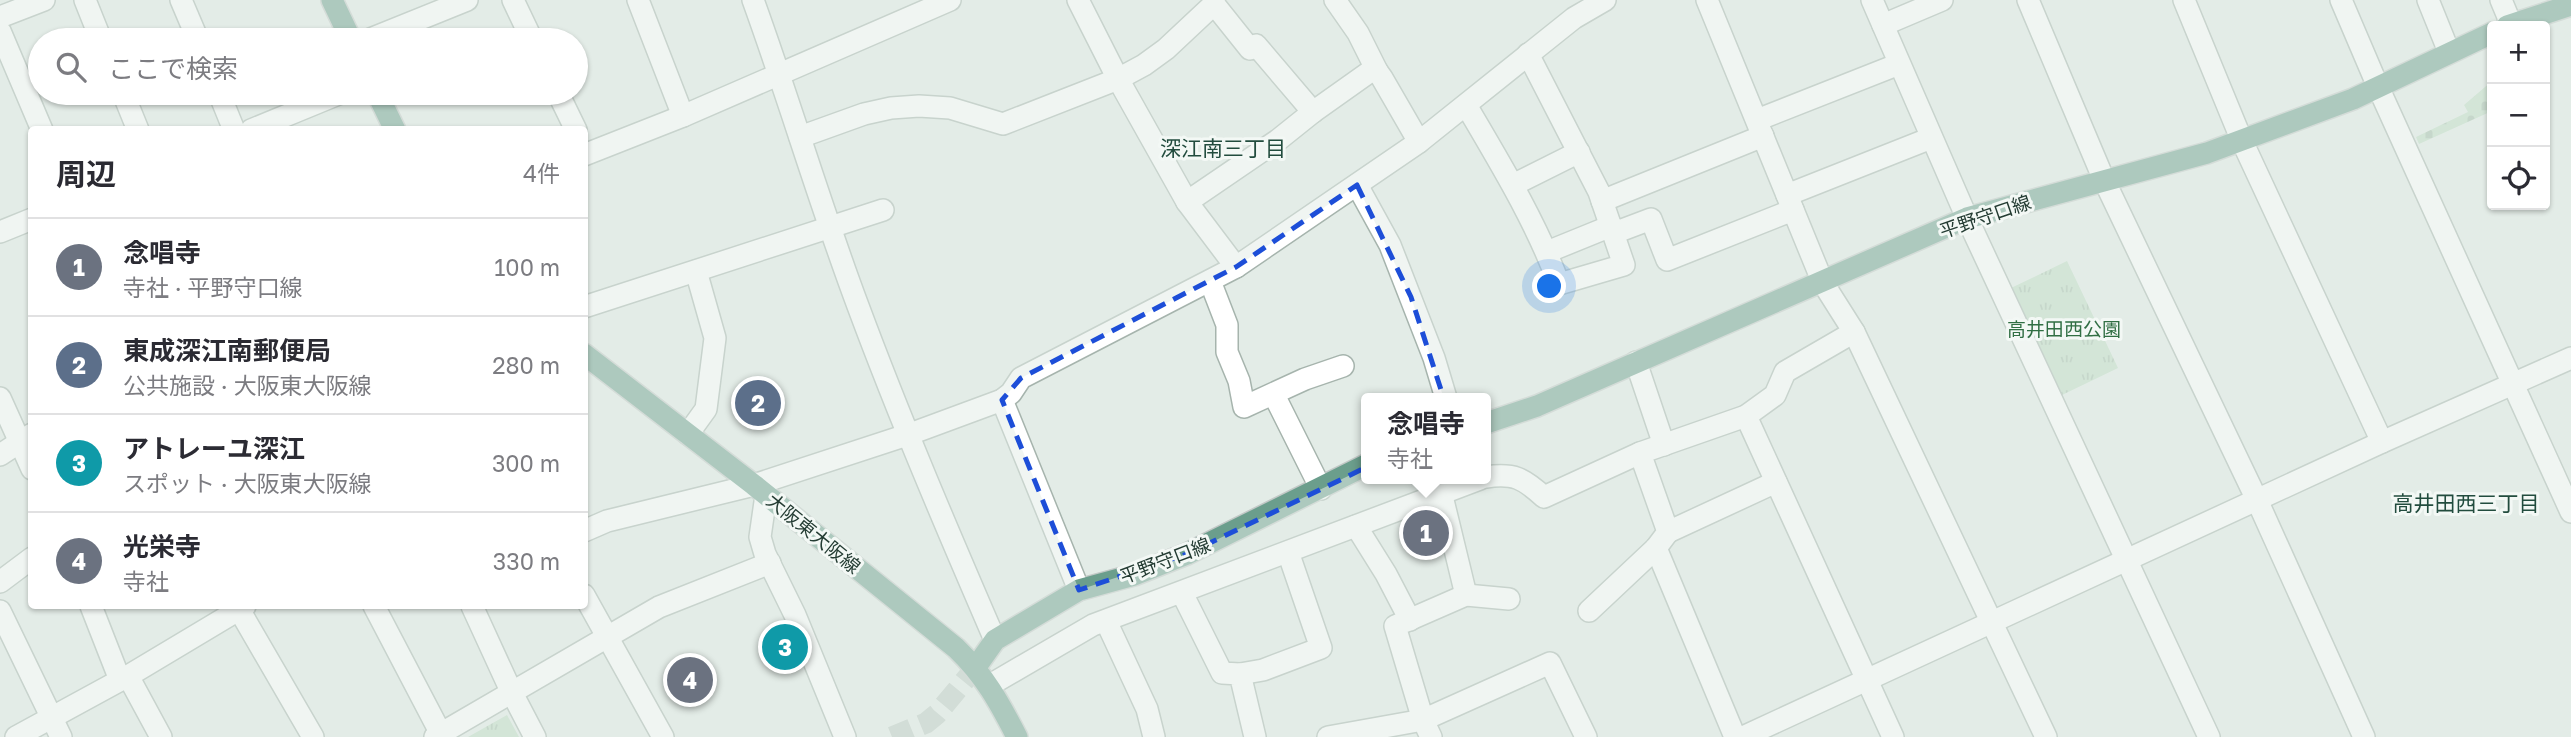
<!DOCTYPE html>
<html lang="ja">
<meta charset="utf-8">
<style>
:root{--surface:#fff;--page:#f7f7f7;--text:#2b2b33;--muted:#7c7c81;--line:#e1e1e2;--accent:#d93025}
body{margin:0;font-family:"Golos Text","Noto Sans JP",sans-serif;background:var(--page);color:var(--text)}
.controls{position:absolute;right:21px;top:21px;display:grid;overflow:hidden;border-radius:7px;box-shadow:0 2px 5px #0004}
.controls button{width:63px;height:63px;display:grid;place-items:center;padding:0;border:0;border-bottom:2px solid var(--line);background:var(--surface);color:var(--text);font:35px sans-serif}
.you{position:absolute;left:1550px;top:287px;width:24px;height:24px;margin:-18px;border:5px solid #fff;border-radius:50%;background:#1a73e8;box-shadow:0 0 0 10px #1a73e833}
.badge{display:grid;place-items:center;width:46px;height:46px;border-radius:50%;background:var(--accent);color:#fff;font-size:23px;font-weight:700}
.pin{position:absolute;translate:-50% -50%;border:4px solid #fff;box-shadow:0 2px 7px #0006}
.popup{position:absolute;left:1361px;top:393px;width:130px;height:91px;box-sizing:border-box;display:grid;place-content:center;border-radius:7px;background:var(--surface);filter:drop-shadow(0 2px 5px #0005);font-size:23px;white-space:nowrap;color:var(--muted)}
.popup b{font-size:26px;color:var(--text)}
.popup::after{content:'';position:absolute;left:50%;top:100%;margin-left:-14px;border:14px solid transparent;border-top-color:var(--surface)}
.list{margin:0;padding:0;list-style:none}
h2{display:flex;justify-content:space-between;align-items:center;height:91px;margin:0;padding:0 28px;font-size:30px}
h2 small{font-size:23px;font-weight:400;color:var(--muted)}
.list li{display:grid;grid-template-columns:46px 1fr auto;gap:21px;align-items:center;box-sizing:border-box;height:98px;padding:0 28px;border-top:2px solid var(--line)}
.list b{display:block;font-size:26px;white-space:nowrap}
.list p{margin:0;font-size:23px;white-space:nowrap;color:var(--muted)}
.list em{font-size:23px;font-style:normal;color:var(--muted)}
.icon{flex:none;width:38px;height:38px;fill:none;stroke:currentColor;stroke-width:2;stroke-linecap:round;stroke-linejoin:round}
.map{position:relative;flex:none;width:2571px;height:737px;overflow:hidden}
.search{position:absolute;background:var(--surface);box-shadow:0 2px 5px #0004;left:28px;top:28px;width:560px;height:77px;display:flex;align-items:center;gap:18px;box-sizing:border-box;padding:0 24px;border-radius:38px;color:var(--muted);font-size:26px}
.panel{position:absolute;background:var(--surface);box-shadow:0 2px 5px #0004;left:28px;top:126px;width:560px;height:483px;border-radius:7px}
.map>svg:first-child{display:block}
</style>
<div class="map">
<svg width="2571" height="737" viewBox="0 0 2571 737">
<defs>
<pattern id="cemetery-stones" width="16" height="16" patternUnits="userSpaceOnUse" patternTransform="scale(1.75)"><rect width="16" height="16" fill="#bedbc3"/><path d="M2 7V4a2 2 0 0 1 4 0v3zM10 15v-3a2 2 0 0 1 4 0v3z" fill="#a3bda8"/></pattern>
<pattern id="park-tufts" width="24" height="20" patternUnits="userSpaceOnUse" patternTransform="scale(1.75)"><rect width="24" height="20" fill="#bedbc3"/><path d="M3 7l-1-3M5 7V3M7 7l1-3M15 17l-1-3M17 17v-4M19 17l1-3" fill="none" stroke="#a3bda8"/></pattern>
</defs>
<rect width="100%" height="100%" fill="#e3ece7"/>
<polygon fill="url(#cemetery-stones)" points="2492,81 2492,111 2419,144 2416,137 2468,112 2464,105"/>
<g fill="url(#park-tufts)">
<polygon points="2067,261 2118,368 2062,395 2011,288"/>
<polygon points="507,715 519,737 468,737"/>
</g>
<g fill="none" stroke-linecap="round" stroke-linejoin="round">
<polyline stroke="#bdc9c3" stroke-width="21" stroke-dasharray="21 10" stroke-linecap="butt" points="892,737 926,723 937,714 976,667"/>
<defs>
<g id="minor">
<polyline points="85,0 101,40"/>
<polyline points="181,0 198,40"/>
<polyline points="513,0 532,40"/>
<polyline points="638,0 683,116"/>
<path d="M753,0c37,102 67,205 105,306 42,113 89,223 137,334"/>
<polyline points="1078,0 1118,79 1187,202 1236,267"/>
<polyline points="1335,0 1358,33 1377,71"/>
<polyline points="1707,0 1823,283 1854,332 2046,737"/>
<polyline points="1872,0 1967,218 2209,737"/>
<polyline points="2028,0 2104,180 2257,500 2364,737"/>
<polyline points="2184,0 2242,141 2382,442"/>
<polyline points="2341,0 2379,89 2571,512"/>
<polyline points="2428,0 2449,52"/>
<polyline points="2501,0 2511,24"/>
<polyline points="1214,4 1250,49 1256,45 1313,112"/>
<polyline points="0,17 44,0"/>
<polyline points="1883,25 1942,0"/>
<polyline points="0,31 42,130"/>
<polyline points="368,40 467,0"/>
<polyline points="123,93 138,130"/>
<polyline points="219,93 234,130"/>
<polyline points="558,93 576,130"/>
<path d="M1466,105c34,58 69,115 93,179l65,-19 -25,-73 -71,-138"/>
<polyline points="1757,120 1899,64"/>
<polyline points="251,130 341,93"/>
<polyline points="800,137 864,114 891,108 919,106 950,108 1003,124 1118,79 1144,65 1166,49 1214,4 1214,0"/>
<polyline points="584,155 683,116 950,0"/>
<polyline points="1357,185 1390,245 1434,358 1446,398"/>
<polyline points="1513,185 1579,152"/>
<polyline points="1787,195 1931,138"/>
<polyline points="1602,201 1763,136"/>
<polyline points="1187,202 1278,140 1313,112 1368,73 1377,71 1382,78 1419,142"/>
<polyline points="0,232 32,219"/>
<polyline points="1614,233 1651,219 1667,260 1793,210"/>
<polyline points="1547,252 1611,226"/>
<polyline points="1210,281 1227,325 1227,352 1239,381 1244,407 1305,379 1343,366"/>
<polyline points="584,307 883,210"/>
<polyline points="1636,362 1664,445"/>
<polyline points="1274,395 1321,489"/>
<polyline points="0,398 32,469"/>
<polyline points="1002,400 1079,590"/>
<polyline points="1746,416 1893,737"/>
<polyline points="688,434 706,409 715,338 696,271"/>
<polyline points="0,455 32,434"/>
<path d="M1486,477c28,-4 37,1 58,20l96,-44"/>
<polyline points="1441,492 1466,595"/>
<polyline points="766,495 760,537 765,554 795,615 845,737"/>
<polyline points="1356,526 1386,574 1410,620"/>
<polyline points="584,531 607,521 754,485 910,434 1002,400 1011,393 1021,378 1236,267 1419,142 1574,18 1605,0"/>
<polyline points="1668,532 1776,482"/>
<polyline points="1656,548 1735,737"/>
<polyline points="0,582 32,558"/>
<polyline points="1182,593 1222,673 1240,674 1255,737"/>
<polyline points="584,595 663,737"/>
<polyline points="1509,599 1466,595 1395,626 1423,720 1550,663 1586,737"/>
<polyline points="91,606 120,680"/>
<polyline points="237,606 313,737"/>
<polyline points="374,606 441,734"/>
<polyline points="472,606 511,691 535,737"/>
<polyline points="0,611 61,737"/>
<polyline points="1589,611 1656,548 1668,532 1640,453 1746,416 1775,395 1785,372 1854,332"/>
<polyline points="1106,621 1147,709 1154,737"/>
<polyline points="1240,674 1263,670 1321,648 1288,552"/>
<polyline points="128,676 161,737"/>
<polyline points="990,685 1093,625 1480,479"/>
<polyline points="16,737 128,676 245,606"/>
<polyline points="435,737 659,607 770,563"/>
<polyline points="1328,737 1423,720 1431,737"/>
<polyline points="1743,737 2382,442 2571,358"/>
</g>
<g id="major">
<polyline points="332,0 351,40"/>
<polyline points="2507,26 2571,5"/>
<polyline points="377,93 395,130"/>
<path d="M584,354l170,131 202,163c29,28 43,54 61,89"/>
<polyline points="1486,423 1537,406 1967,218 2207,153 2353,99 2492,33"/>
<polyline points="976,667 995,640 1079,590 1134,575 1187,554 1366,465"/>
</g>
</defs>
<use href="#minor" stroke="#a6b4ad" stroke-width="24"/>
<use href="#major" stroke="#c2c8c6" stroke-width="24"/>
<use href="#minor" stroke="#fff" stroke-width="21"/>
<use href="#major" stroke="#6b9e8c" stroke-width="21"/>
</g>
<path d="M0 0H2571V737H0ZM1357,185l54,112 44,136 -53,17 -215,104 -108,36 -77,-190 19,-22 215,-111z" fill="#e3ece7" fill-opacity=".55" fill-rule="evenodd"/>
<path fill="none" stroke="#1d4ed8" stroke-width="5" stroke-dasharray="14 9" stroke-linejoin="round" d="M1357,185l54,112 44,136 -53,17 -215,104 -108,36 -77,-190 19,-22 215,-111z"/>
<g text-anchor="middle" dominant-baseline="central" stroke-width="6" stroke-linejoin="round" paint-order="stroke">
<g font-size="19" fill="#243c33" stroke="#f3f8f5">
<text transform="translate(1985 216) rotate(-19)">平野守口線</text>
<text transform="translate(814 533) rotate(39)">大阪東大阪線</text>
<text transform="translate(1165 560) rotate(-21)">平野守口線</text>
</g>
<g font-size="19" fill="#316f44" stroke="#f3f8f5">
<text x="2064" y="328">高井田西公園</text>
</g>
<g font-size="21" fill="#224c3e" stroke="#f3f8f5">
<text x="1223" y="148">深江南三丁目</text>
<text x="2466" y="503">高井田西三丁目</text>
</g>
</g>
</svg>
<div class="controls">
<button>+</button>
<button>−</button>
<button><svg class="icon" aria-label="locate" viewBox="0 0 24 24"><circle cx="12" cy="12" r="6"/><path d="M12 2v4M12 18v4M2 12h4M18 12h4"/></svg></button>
</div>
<div class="you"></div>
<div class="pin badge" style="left:1426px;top:533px;background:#6b7280">1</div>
<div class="popup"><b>念唱寺</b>寺社</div>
<div class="pin badge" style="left:758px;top:403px;background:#5c6f8a">2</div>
<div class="pin badge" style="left:785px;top:647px;background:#0f9aa8">3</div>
<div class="pin badge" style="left:690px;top:680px;background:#6b7280">4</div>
<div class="search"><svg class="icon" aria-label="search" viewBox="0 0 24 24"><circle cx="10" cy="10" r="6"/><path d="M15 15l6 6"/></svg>ここで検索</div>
<section class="panel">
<h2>周辺<small>4件</small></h2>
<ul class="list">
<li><span class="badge" style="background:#6b7280">1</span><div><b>念唱寺</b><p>寺社 · 平野守口線</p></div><em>100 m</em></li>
<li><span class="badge" style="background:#5c6f8a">2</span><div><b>東成深江南郵便局</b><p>公共施設 · 大阪東大阪線</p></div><em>280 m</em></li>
<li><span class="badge" style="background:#0f9aa8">3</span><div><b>アトレーユ深江</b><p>スポット · 大阪東大阪線</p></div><em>300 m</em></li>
<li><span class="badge" style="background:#6b7280">4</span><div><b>光栄寺</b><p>寺社</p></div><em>330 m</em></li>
</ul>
</section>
</div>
